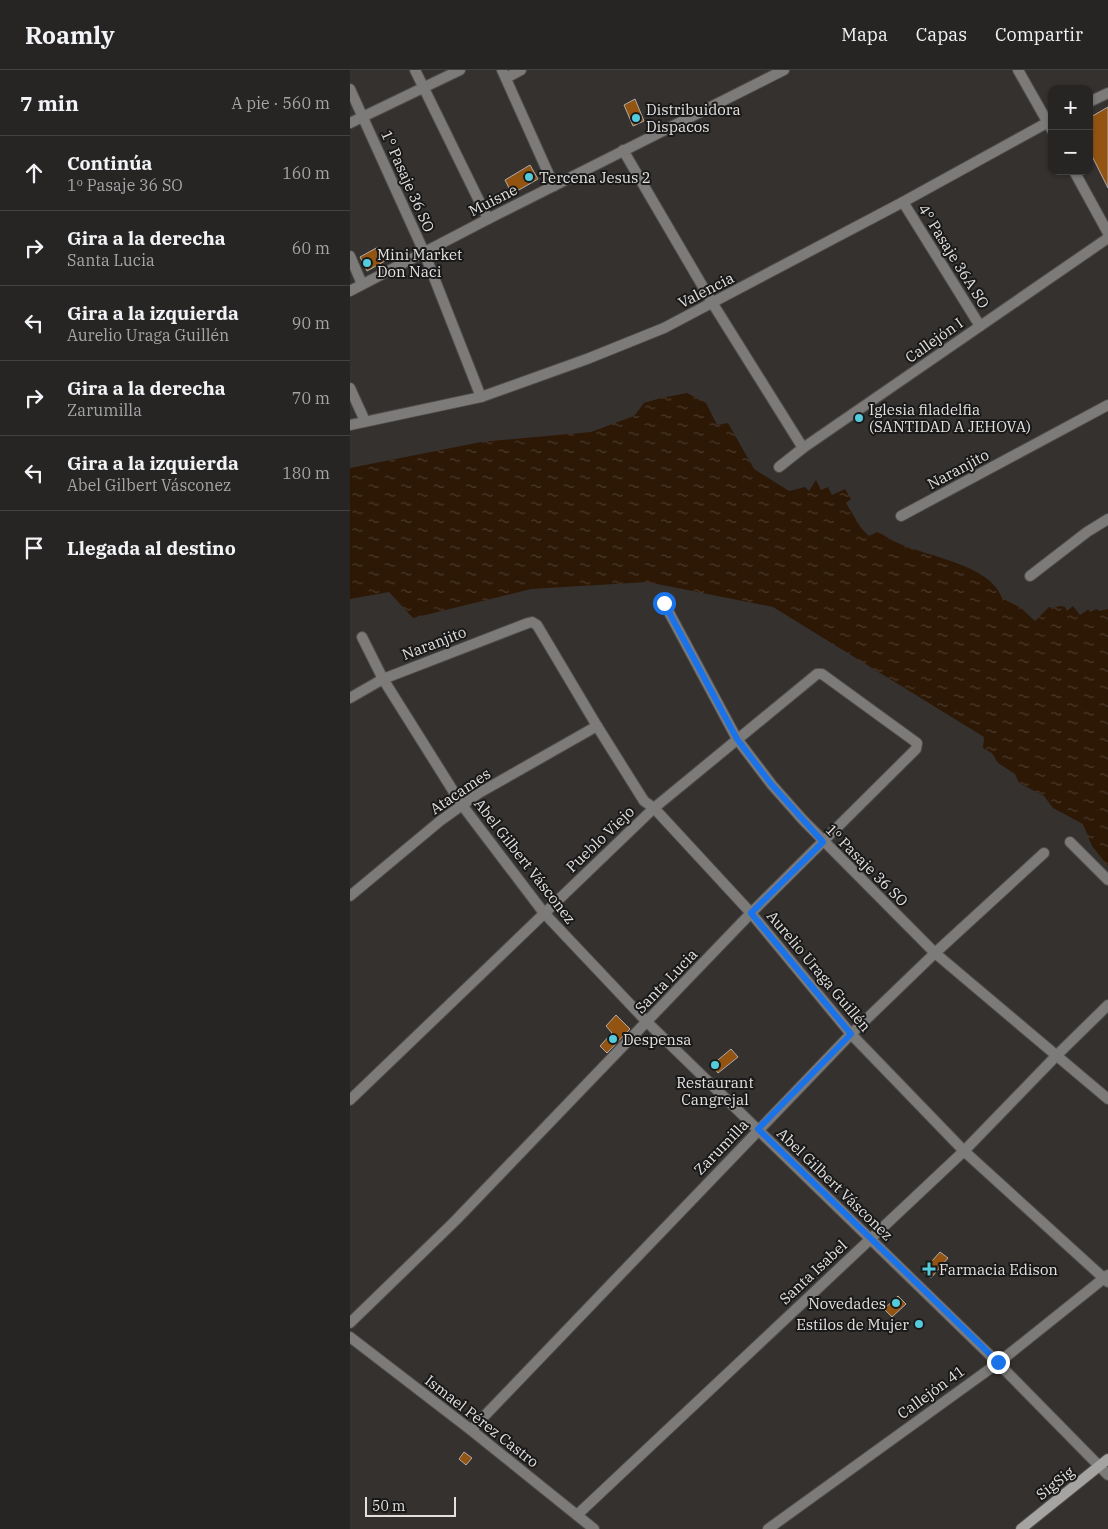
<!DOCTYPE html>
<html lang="es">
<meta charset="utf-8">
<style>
:root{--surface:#272523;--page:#2f2d2b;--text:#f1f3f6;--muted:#a4a5a6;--line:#434241}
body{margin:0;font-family:"IBM Plex Serif",serif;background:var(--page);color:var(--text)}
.controls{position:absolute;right:15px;top:15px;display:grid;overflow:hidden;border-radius:10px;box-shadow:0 1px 4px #0004}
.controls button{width:45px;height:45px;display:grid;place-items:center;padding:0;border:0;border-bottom:1px solid var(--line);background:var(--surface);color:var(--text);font:25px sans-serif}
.scale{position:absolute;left:15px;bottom:12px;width:91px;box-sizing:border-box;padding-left:5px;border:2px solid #e2e1df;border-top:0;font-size:14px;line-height:18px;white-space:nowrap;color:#e2e1df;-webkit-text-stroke:4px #1a1919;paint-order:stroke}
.stop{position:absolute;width:15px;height:15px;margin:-11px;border:4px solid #1a73e8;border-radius:50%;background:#fff}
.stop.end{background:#1a73e8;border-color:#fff;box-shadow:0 1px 5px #0008}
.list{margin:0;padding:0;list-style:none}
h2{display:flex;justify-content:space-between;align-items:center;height:65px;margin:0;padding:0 20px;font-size:21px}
h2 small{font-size:16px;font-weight:400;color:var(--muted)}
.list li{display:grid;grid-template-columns:32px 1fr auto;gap:15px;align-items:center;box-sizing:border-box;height:75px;padding:0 20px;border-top:1px solid var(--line)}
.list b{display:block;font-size:19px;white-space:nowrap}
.list p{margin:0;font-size:16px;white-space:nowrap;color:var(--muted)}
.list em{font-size:16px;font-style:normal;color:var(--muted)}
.icon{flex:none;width:28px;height:28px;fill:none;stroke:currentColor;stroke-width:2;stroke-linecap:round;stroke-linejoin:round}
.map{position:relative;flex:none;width:758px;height:1459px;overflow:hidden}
header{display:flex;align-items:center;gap:30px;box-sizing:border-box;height:70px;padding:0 25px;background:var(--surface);border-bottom:1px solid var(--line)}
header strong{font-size:24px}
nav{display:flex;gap:28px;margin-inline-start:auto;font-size:18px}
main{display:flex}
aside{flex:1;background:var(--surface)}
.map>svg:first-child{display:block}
</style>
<header>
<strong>Roamly</strong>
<nav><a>Mapa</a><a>Capas</a><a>Compartir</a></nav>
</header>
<main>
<aside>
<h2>7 min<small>A pie · 560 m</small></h2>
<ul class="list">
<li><svg class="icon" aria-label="ahead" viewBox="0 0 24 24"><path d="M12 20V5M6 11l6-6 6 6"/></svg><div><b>Continúa</b><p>1º Pasaje 36 SO</p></div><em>160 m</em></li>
<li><svg class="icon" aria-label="right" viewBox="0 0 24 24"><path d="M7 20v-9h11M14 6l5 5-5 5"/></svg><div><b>Gira a la derecha</b><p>Santa Lucia</p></div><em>60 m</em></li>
<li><svg class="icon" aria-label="left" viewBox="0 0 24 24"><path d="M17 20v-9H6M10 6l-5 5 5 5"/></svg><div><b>Gira a la izquierda</b><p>Aurelio Uraga Guillén</p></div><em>90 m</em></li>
<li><svg class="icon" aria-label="right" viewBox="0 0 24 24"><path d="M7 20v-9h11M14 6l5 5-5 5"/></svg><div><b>Gira a la derecha</b><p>Zarumilla</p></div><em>70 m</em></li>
<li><svg class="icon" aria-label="left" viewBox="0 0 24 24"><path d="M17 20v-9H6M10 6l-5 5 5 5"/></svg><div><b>Gira a la izquierda</b><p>Abel Gilbert Vásconez</p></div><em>180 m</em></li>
<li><svg class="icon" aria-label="arrive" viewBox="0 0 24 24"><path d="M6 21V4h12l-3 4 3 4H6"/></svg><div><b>Llegada al destino</b></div></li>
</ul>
</aside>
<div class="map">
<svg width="758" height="1459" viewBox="0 0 758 1459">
<defs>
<pattern id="water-ripples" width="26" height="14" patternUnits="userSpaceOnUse" patternTransform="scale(1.25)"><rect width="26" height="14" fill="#2d1806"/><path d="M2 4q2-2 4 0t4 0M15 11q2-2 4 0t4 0" fill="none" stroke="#4b392a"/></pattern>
</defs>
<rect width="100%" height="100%" fill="#34312f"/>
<path fill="url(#water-ripples)" d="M337,323l19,10 11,22 11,-2 26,46 35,22 16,-4 4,4 7,-11 5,10 7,-3 4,8 13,-6 6,10 -5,4 15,25 8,8 8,-4c7,3 14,8 21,11 29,14 92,21 104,55l19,10 14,13 14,-14 4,1 7,-2 5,1 2,4 6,-5 7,9 9,-6 1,3 6,-3 4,2 8,-2v257l-16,-20 -9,-22 -30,-16 -9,-12 -25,-13 -4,-9 -17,-11 -6,-10 -9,-5 1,-11 -211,-130 -126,-25 -116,7 -118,29 -24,-26 -39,7v-131l131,-26 110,-10 43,-16 10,-13 17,-5z"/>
<g fill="#935412" stroke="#afacaa">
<polygon points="285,29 294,51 283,56 274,35"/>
<polygon points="758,37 758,118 739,80 739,48"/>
<polygon points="180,95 188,109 162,124 155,110"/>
<polygon points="28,177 35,191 17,201 10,187"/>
<polygon points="266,945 280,959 257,983 250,976 262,963 256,956"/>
<polygon points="381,979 388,987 368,1003 362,995"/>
<polygon points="590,1182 598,1188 581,1208 573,1201"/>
<polygon points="548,1226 556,1234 542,1247 534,1239"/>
<polygon points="114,1382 122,1388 116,1395 109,1389"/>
</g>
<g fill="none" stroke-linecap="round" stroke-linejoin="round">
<defs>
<g id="street">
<polyline points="65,0 138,149"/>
<polyline points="152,0 204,116"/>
<polyline points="668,0 702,60"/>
<polyline points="156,8 171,0"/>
<polyline points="0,19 74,182 131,327"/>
<polyline points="739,32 758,23"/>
<polyline points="0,53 110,0"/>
<polyline points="273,80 363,234 453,378"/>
<polyline points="724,101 758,163"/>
<polyline points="553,132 630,256"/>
<polyline points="0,186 12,214"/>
<polyline points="0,221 138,149 434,0"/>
<polyline points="0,318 15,351"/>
<polyline points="0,355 131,327 237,289 314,258 553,132 702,50"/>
<polyline points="429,397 453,378 758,168"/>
<polyline points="551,446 758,335"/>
<polyline points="680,506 737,462 758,449"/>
<polyline points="314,533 387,669 422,715 453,750 585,883 758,1029"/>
<polyline points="12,567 33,609 112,735 194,843 297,952 648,1293 758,1405"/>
<polyline points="0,628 33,609 178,553 182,552 187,555 247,656 294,731 304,738 401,843 501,964 614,1081 758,1212"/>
<polyline points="720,772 758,810"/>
<polyline points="0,826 90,751 129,723 247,656"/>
<polyline points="0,1030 304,738 467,604 472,604 567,673 566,679 401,843 105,1151 0,1253"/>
<polyline points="0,1267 121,1360 244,1459"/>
<polyline points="121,1360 501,964 585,883 694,783"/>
<polyline points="227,1445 614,1081 707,985 758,935"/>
<polyline points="418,1459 648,1293 758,1205"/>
</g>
<polyline id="secondary" points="671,1459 758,1389"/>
</defs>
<use href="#street" stroke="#504d4b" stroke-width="12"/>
<use href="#secondary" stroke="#504d4b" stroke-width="12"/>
<use href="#street" stroke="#7c7b7a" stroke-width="10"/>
<use href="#secondary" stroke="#a6a4a3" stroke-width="10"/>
</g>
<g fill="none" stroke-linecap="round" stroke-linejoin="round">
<polyline stroke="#1a73e8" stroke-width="6" points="314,533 387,669 422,715 473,772 401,843 501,964 408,1059 648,1292"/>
</g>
<g fill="#54cadd" stroke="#1a1919" stroke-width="2">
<circle cx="286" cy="48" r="5"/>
<circle cx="179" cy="107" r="5"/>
<circle cx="17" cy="193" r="5"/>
<circle cx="509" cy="348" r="5"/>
<circle cx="263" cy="969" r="5"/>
<circle cx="365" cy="995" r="5"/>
<path d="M576.5 1191.5h5v5h5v5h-5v5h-5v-5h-5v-5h5z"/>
<circle cx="546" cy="1233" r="5"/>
<circle cx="569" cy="1254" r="5"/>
</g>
<g text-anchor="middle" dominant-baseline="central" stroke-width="4" stroke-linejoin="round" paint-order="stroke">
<g font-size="15" fill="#e2e1df" stroke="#1a1919" text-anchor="start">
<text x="296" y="39">Distribuidora<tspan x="296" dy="17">Dispacos</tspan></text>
<text x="189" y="107">Tercena Jesus 2</text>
<text x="27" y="184">Mini Market<tspan x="27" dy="17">Don Naci</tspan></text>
<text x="519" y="339">Iglesia filadelfia<tspan x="519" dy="17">(SANTIDAD A JEHOVA)</tspan></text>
<text x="273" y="969">Despensa</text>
<text x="365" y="1012" text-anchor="middle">Restaurant<tspan x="365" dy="17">Cangrejal</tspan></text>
<text x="589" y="1199">Farmacia Edison</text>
<text x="536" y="1233" text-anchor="end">Novedades</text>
<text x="559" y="1254" text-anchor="end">Estilos de Mujer</text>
</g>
<g font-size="15" fill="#e2e1df" stroke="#1a1919">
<text transform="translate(58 111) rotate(66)">1° Pasaje 36 SO</text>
<text transform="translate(143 130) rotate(-27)">Muisne</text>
<text transform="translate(604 186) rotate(58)">4° Pasaje 36A SO</text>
<text transform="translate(356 220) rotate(-27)">Valencia</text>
<text transform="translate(584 270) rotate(-35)">Callejón I</text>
<text transform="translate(608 399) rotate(-28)">Naranjito</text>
<text transform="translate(84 573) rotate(-21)">Naranjito</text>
<text transform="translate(110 721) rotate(-34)">Atacames</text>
<text transform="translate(250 769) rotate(-44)">Pueblo Viejo</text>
<text transform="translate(175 791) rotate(52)">Abel Gilbert Vásconez</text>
<text transform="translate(517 795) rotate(45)">1º Pasaje 36 SO</text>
<text transform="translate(469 901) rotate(50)">Aurelio Uraga Guillén</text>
<text transform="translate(316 911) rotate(-46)">Santa Lucia</text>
<text transform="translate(371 1077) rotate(-46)">Zarumilla</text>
<text transform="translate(485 1114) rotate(44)">Abel Gilbert Vásconez</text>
<text transform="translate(463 1202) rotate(-43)">Santa Isabel</text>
<text transform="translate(581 1322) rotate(-36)">Callejón 41</text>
<text transform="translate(132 1351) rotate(38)">Ismael Pérez Castro</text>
<text transform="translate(705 1413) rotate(-38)">SigSig</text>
</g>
</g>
</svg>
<div class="controls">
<button>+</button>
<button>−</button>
</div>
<div class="scale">50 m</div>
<div class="stop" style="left:314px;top:533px"></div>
<div class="stop end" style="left:648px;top:1292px"></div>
</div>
</main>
